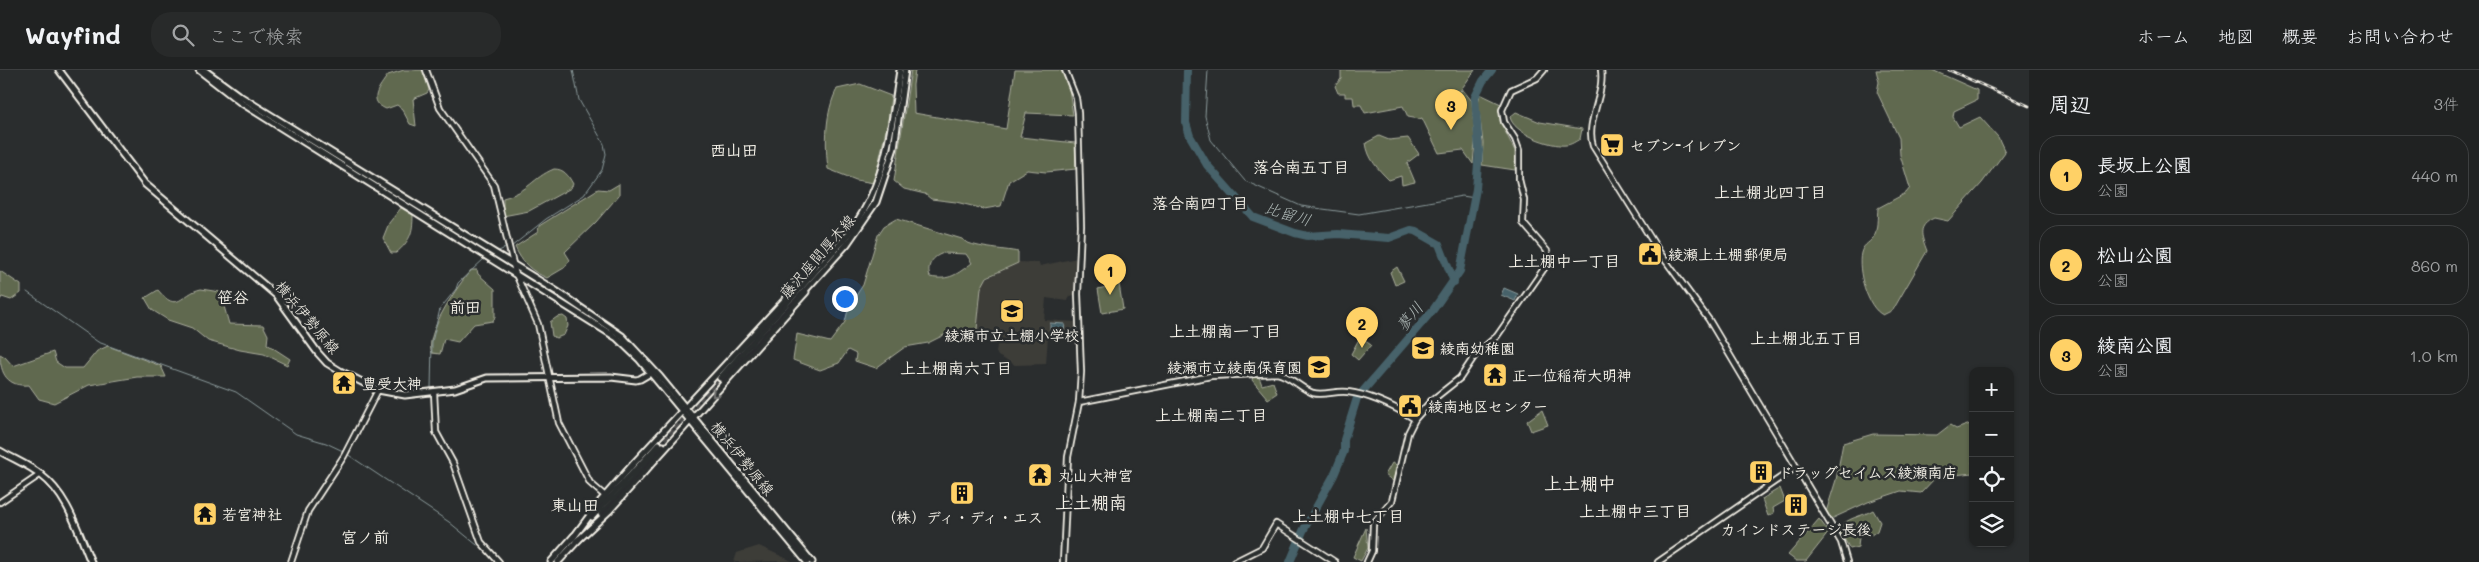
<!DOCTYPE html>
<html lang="ja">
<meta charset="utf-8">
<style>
:root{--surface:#202222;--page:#282a2a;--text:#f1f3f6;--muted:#a2a4a5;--line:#3d3f40;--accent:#ffd166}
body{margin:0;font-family:Mali,"Klee One",sans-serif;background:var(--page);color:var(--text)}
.controls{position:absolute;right:15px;bottom:15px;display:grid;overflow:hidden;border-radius:10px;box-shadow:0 1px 4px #0004}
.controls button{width:45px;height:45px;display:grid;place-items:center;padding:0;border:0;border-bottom:1px solid var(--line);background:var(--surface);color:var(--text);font:25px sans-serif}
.you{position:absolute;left:844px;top:228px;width:18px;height:18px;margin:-12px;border:4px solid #fff;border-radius:50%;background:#1a73e8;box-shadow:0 0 0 8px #1a73e833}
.badge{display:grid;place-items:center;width:32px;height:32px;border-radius:50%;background:var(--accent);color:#111;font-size:16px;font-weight:700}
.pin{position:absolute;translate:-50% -41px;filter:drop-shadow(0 1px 2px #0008)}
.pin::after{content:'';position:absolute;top:26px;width:18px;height:15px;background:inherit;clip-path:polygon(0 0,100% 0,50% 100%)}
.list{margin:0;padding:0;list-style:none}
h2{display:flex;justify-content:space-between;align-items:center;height:65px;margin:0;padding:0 20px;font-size:21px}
h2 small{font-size:16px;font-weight:400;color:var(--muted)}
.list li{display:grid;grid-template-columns:32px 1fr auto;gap:15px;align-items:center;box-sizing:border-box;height:80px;margin:0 10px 10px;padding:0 10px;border:1px solid var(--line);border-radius:20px}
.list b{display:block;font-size:19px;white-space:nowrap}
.list p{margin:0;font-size:16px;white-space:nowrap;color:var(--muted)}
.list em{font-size:16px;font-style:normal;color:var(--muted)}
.icon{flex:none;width:28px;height:28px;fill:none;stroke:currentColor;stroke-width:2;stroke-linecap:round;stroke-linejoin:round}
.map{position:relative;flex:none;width:2029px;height:492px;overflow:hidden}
header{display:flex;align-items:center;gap:30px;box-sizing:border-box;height:70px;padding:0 25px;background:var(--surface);border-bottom:1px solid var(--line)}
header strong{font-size:24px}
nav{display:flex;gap:28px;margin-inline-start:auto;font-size:18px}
.search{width:350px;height:45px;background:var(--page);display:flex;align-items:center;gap:12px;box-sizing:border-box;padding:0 18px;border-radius:20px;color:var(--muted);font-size:19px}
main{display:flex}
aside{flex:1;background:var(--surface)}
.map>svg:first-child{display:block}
</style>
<header>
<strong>Wayfind</strong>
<div class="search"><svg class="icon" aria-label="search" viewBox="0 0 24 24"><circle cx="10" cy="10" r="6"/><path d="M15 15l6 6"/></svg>ここで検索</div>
<nav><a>ホーム</a><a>地図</a><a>概要</a><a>お問い合わせ</a></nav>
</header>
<main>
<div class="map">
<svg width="2029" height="492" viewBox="0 0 2029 492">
<rect width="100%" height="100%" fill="#2a2d2e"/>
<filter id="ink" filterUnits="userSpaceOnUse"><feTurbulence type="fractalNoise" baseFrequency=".02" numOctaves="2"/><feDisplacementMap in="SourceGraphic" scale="10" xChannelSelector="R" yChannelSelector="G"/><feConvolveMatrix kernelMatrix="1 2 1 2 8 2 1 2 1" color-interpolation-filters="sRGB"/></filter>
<g filter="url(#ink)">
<g fill="#3e3d39">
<polygon points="1077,188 1076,225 1069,226 1068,231 1046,228 1044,250 1077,252 1078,266 1048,266 1046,294 1015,295 998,286 996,282 998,269 1001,263 977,259 982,211 1018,192 1039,193 1040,196"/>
<polygon points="759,476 792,491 734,492 737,483"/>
</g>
<g fill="#606950" stroke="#aaad9c" fill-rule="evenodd">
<path d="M404,0h19l6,20 -2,3 -14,6 3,27 -6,-2 -8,-15 -5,-4 -11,4c-19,-8 -7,-21 2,-34z"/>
<polygon points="911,0 915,0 913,15 914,43 1006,59 1015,0 1061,0 1069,19 1073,45 1026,43 1020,67 1075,73 1076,99 1046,102 1027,100 1009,111 1001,136 984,139 956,132 931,129 925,124 904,119 894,111"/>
<polygon points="1341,0 1475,0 1460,21 1463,20 1472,31 1475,72 1473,94 1463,80 1439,83 1422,48 1419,49 1408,47 1403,36 1365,43 1361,35 1354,35 1353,27 1345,27 1345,23 1338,23 1335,16 1341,9"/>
<path d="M1876,0h56l45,20v10l-23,11 -1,6 6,10 21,-10 18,20 7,15 -23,31 -34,38 -14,-3c-17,8 -13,17 -7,33l-34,59 -10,5c-16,-7 -26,-45 -22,-62 2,-8 7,-9 12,-15 5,-7 4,-21 5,-30l28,-15 4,-5 -10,-33 -1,-17 -22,-46 2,-10z"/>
<path d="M860,14l31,12 -3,25 -14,62 -18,-3 -28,-11c-3,-25 -3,-57 9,-80z"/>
<polygon points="1480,24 1501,34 1500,51 1515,81 1515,100 1482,95 1483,73 1478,33"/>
<path d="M1516,42l24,10 42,7 -2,10c-4,2 -9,6 -14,6 -15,2 -53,-12 -56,-28z"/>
<path d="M1379,66l10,4 19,-2 11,16 -12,9 8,19 -13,3 -1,-9 -12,4c-11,-11 -21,-21 -23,-37z"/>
<path d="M554,99c10,0 14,6 19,15l-2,4 -42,23 -26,5v-18c27,-7 29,-20 51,-29z"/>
<path d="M619,114v11l-23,27 -31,30 5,8 -6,8 -17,10c-16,-7 -25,-15 -32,-31l23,-15 1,-6 59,-37 11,1z"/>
<path d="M401,138l12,7c0,18 -3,26 -17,38h-5l-8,-15 6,-15z"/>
<path d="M896,149l66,20c8,9 43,10 56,13v11l-31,14 -6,11 -4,41 -27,3 -22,11 -23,4 -29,21 -21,-7 1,-7 -8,-4 -9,13 -19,7 -27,-10 4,-26 33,8 15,-20 4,-16 14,-21 15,-50 6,-9zM944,183l22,1 6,9c-15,11 -22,18 -42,14 -4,-12 3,-21 14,-24z"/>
<polygon points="1397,197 1404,211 1395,215 1390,202"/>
<path d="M471,200h6l1,4 17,15v28l-2,4 -19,3 -16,18 -14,-3 -4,15 -8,-1c-9,-18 27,-69 39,-83z"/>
<polygon points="0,201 21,215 21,223 11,230 2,227 0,230"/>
<polygon points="1119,214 1123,239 1102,243 1098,219"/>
<path d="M201,219l19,3 9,32 34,1 5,10 -1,9 23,15 -3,6 -23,-11 -24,-4 -32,-9 -16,-13 -24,-8 -16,-10 -7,-12 13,-8c20,25 23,3 43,-1z"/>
<polygon points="563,246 567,249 568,256 564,265 556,268 552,266 550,252 557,247"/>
<polygon points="1360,267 1371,275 1358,290 1351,284"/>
<path d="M108,276l53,20 5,11h-29l-48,8 -35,18 -15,-4 -10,-14c-21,2 -29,-11 -29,-31l5,3 8,9 40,-14 3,10 9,6h18l14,-17z"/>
<polygon points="1253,307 1259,307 1262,315 1273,312 1277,323 1268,329 1252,310"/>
<polygon points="1542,340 1548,355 1531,361 1527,351"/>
<polygon points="1973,353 1973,403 1936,407 1921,423 1901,421 1868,432 1831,449 1826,442 1836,410 1843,373 1873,364 1937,365 1950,355 1956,359"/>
<polygon points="1392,393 1397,395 1393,411 1385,405"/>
<polygon points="1780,418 1785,431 1773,438 1774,443 1768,446 1762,429"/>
<path d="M1873,440l7,12 -3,9 -6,4 -6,-5 -6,7 -1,10 -8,2 -11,-19c6,-13 23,-13 34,-20z"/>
<polygon points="1819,449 1829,462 1806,491 1796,491 1788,485"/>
<polygon points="1366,458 1368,478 1361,491 1353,487"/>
</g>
<g fill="#46626a" stroke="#8c9b9c">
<polygon points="1504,218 1518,224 1515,231 1501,225"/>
<polygon points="1050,253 1065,254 1064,261 1050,260"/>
</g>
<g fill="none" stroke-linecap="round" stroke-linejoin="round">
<g stroke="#8c9b9c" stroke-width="1">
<polyline points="1208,0 1205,46 1211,70 1245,111 1301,136 1359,144 1462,126 1475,128"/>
<polyline points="511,177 546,149 584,125 602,100 606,84 604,74 579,30 573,0"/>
<polyline points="497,182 507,177"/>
<polyline points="27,222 98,272 236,322 296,364 326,373 343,381"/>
<polyline points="431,319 432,272 440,239 456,219 458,213 485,188"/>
<polyline points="347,384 449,452 477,475"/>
</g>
<g stroke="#46626a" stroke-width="8">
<polyline points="1187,0 1186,53 1190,66 1207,95 1253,147 1295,163 1308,166 1338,164 1389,168 1411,160 1416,161 1439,174 1454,212"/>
<polyline points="1290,492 1303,461 1334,405 1344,381 1344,370 1357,328 1433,240 1460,201 1476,119 1479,81 1475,27 1483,11 1492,0"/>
</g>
<g stroke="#484a4a" stroke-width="5" stroke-dasharray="5 2.5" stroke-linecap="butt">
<polyline points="659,374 720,308"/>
<polyline points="663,376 723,311"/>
</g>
<defs>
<g id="secondary">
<polyline points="426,0 440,38 494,115 515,202 538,254 559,353 590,413 605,426"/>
<path d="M1601,0c4,25 -16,52 -8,76l67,107 49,67 132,222 6,20"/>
<polyline points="434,322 436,362 453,393 481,472 499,492"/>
<path d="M1079,332l132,-26 66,-3c12,2 23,15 36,20 12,3 23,-3 35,-1 23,3 47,15 67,27"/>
<polyline points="0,432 41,404"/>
<polyline points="291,492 308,441 344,386 378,320"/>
<polyline points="1063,492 1068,387 1079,332 1081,302 1078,224 1081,156 1078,43 1076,28 1065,0"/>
<polyline points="1234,492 1262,478 1276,454 1335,492"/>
<polyline points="1367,492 1372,481 1373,454 1392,431 1408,363 1415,349 1431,331 1460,308 1476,284 1497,266 1550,190 1547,181 1523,153 1524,130 1519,109 1519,80 1515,69 1504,52 1502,40 1511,20 1537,8 1544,0"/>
<polyline points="1658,492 1796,397"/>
</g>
<g id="primary">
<polyline points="59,0 145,114 276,225 318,283 327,293 340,301 378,320 405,325 455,319 487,308 611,307 636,310 640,309 652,302"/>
<polyline points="199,0 240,32 617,268 639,289 807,492"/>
<polyline points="204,0 238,25 556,221 622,266 660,307 812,492"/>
<path d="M720,308l126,-141c40,-49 45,-107 54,-167"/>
<polyline points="723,311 847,174 876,132 894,78 905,0"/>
<path d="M0,381c13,8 29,14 41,24 27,20 37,57 50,87"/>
<polyline points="601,444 663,376"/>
<polyline points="592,447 659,374"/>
<polyline points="573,468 599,433 635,392 796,218"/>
<polyline points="576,472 609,441 806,222"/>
<polyline points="551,492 574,466"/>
<polyline points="558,492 579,469"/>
</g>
</defs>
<use href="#secondary" stroke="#f4f1e8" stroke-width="8"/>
<use href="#primary" stroke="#f4f1e8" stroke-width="9"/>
<use href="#secondary" stroke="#2a2d2e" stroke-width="4.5"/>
<use href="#primary" stroke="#2a2d2e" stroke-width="5"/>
<defs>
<polyline id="rail" points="1949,0 2029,36"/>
</defs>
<use href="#rail" stroke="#f4f1e8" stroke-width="3"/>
<use href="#rail" stroke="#2a2d2e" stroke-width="1" stroke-dasharray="4" stroke-linecap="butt"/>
</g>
<defs><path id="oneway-chevron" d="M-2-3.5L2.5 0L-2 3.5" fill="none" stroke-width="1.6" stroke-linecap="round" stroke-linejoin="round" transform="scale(1.25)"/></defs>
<use stroke="#71726f" href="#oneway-chevron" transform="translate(715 324) rotate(134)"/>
</g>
<defs>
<symbol id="supermarket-square" viewBox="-11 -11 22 22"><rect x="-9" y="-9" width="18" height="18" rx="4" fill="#ffd166" stroke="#2a2d2e"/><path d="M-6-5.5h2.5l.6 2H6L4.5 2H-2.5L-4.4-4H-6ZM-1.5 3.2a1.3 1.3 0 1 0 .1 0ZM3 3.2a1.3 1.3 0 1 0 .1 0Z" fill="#111"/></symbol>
<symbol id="civic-square" viewBox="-11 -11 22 22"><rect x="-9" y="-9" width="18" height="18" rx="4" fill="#ffd166" stroke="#2a2d2e"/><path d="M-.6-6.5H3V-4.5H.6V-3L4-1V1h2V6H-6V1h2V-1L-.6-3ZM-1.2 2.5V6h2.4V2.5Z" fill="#111"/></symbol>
<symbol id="school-square" viewBox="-11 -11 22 22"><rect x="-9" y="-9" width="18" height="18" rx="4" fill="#ffd166" stroke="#2a2d2e"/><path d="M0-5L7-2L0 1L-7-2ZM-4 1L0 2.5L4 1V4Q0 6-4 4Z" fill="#111"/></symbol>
<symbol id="temple-square" viewBox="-11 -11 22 22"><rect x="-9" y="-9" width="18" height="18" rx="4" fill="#ffd166" stroke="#2a2d2e"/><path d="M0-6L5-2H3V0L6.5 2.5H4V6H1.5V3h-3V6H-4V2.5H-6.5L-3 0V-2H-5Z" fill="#111"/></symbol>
<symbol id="building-square" viewBox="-11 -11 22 22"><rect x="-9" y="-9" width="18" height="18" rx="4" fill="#ffd166" stroke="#2a2d2e"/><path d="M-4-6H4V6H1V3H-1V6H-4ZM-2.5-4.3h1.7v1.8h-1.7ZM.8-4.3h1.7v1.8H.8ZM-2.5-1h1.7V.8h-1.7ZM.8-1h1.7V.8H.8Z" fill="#111"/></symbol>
</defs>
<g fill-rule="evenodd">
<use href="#supermarket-square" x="1598" y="61" width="28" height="28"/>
<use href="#civic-square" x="1636" y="170" width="28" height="28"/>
<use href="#school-square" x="998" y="227" width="28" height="28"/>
<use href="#school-square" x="1409" y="264" width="28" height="28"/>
<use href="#school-square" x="1305" y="283" width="28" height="28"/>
<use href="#temple-square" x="1481" y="291" width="28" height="28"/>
<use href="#temple-square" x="330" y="299" width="28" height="28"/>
<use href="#civic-square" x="1396" y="322" width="28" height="28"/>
<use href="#building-square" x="1747" y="388" width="28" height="28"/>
<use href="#temple-square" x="1026" y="391" width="28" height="28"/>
<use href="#building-square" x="948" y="409" width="28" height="28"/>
<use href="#building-square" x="1782" y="421" width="28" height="28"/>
<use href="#temple-square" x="191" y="430" width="28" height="28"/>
</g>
<g text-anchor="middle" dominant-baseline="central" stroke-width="5" stroke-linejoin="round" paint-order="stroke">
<g font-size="15" font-weight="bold" fill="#f4f1e8" stroke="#2a2d2e" text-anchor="start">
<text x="1630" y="75">セブン-イレブン</text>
<text x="1668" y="184">綾瀬上土棚郵便局</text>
<text x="1012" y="265" text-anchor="middle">綾瀬市立土棚小学校</text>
<text x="1440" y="278">綾南幼稚園</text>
<text x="1302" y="297" text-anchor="end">綾瀬市立綾南保育園</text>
<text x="1512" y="305">正一位稲荷大明神</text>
<text x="362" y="313">豊受大神</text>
<text x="1428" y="336">綾南地区センター</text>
<text x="1778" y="402">ドラッグセイムス綾瀬南店</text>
<text x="1058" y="405">丸山大神宮</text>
<text x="222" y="444">若宮神社</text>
<text x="962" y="447" text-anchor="middle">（株）ディ・ディ・エス</text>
<text x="1796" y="459" text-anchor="middle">カインドステージ長後</text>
</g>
<g font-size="15" fill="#f4f1e8" stroke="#2a2d2e">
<text transform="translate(817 186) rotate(-49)">藤沢座間厚木線</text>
<text transform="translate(308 247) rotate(50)">横浜伊勢原線</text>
<text transform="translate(743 388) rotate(51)">横浜伊勢原線</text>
</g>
<g font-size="16" font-weight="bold" fill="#f4f1e8" stroke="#2a2d2e">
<text x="734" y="79">西山田</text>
<text x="1301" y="96">落合南五丁目</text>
<text x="1770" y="121">上土棚北四丁目</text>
<text x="1200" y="132">落合南四丁目</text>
<text x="1564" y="190">上土棚中一丁目</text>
<text x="233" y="226">笹谷</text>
<text x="465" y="236">前田</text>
<text x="1225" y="260">上土棚南一丁目</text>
<text x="1806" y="267">上土棚北五丁目</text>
<text x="956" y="297">上土棚南六丁目</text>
<text x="1211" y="344">上土棚南二丁目</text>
<text x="575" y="434">東山田</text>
<text x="1635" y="440">上土棚中三丁目</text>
<text x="1348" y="445">上土棚中七丁目</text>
<text x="365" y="466">宮ノ前</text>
</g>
<g font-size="16" font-style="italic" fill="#aeb8b6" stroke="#2a2d2e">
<text transform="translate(1288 143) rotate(17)">比留川</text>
<text transform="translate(1409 246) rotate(-50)">蓼川</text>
</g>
<g font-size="18" font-weight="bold" fill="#f4f1e8" stroke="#2a2d2e">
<text x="1580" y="413">上土棚中</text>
<text x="1091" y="432">上土棚南</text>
</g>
</g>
</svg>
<div class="controls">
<button>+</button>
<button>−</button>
<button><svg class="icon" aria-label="locate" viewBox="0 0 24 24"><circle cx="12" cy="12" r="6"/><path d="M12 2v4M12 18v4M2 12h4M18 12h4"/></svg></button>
<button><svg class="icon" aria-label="layers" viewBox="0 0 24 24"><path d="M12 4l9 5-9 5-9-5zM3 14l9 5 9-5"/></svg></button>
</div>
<div class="you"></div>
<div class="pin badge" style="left:1110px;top:225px">1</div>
<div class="pin badge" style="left:1362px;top:278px">2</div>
<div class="pin badge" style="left:1451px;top:60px">3</div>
</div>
<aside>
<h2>周辺<small>3件</small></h2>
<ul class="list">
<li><span class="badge">1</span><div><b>長坂上公園</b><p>公園</p></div><em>440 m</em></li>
<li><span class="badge">2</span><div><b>松山公園</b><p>公園</p></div><em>860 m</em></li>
<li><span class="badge">3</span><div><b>綾南公園</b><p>公園</p></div><em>1.0 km</em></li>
</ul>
</aside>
</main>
